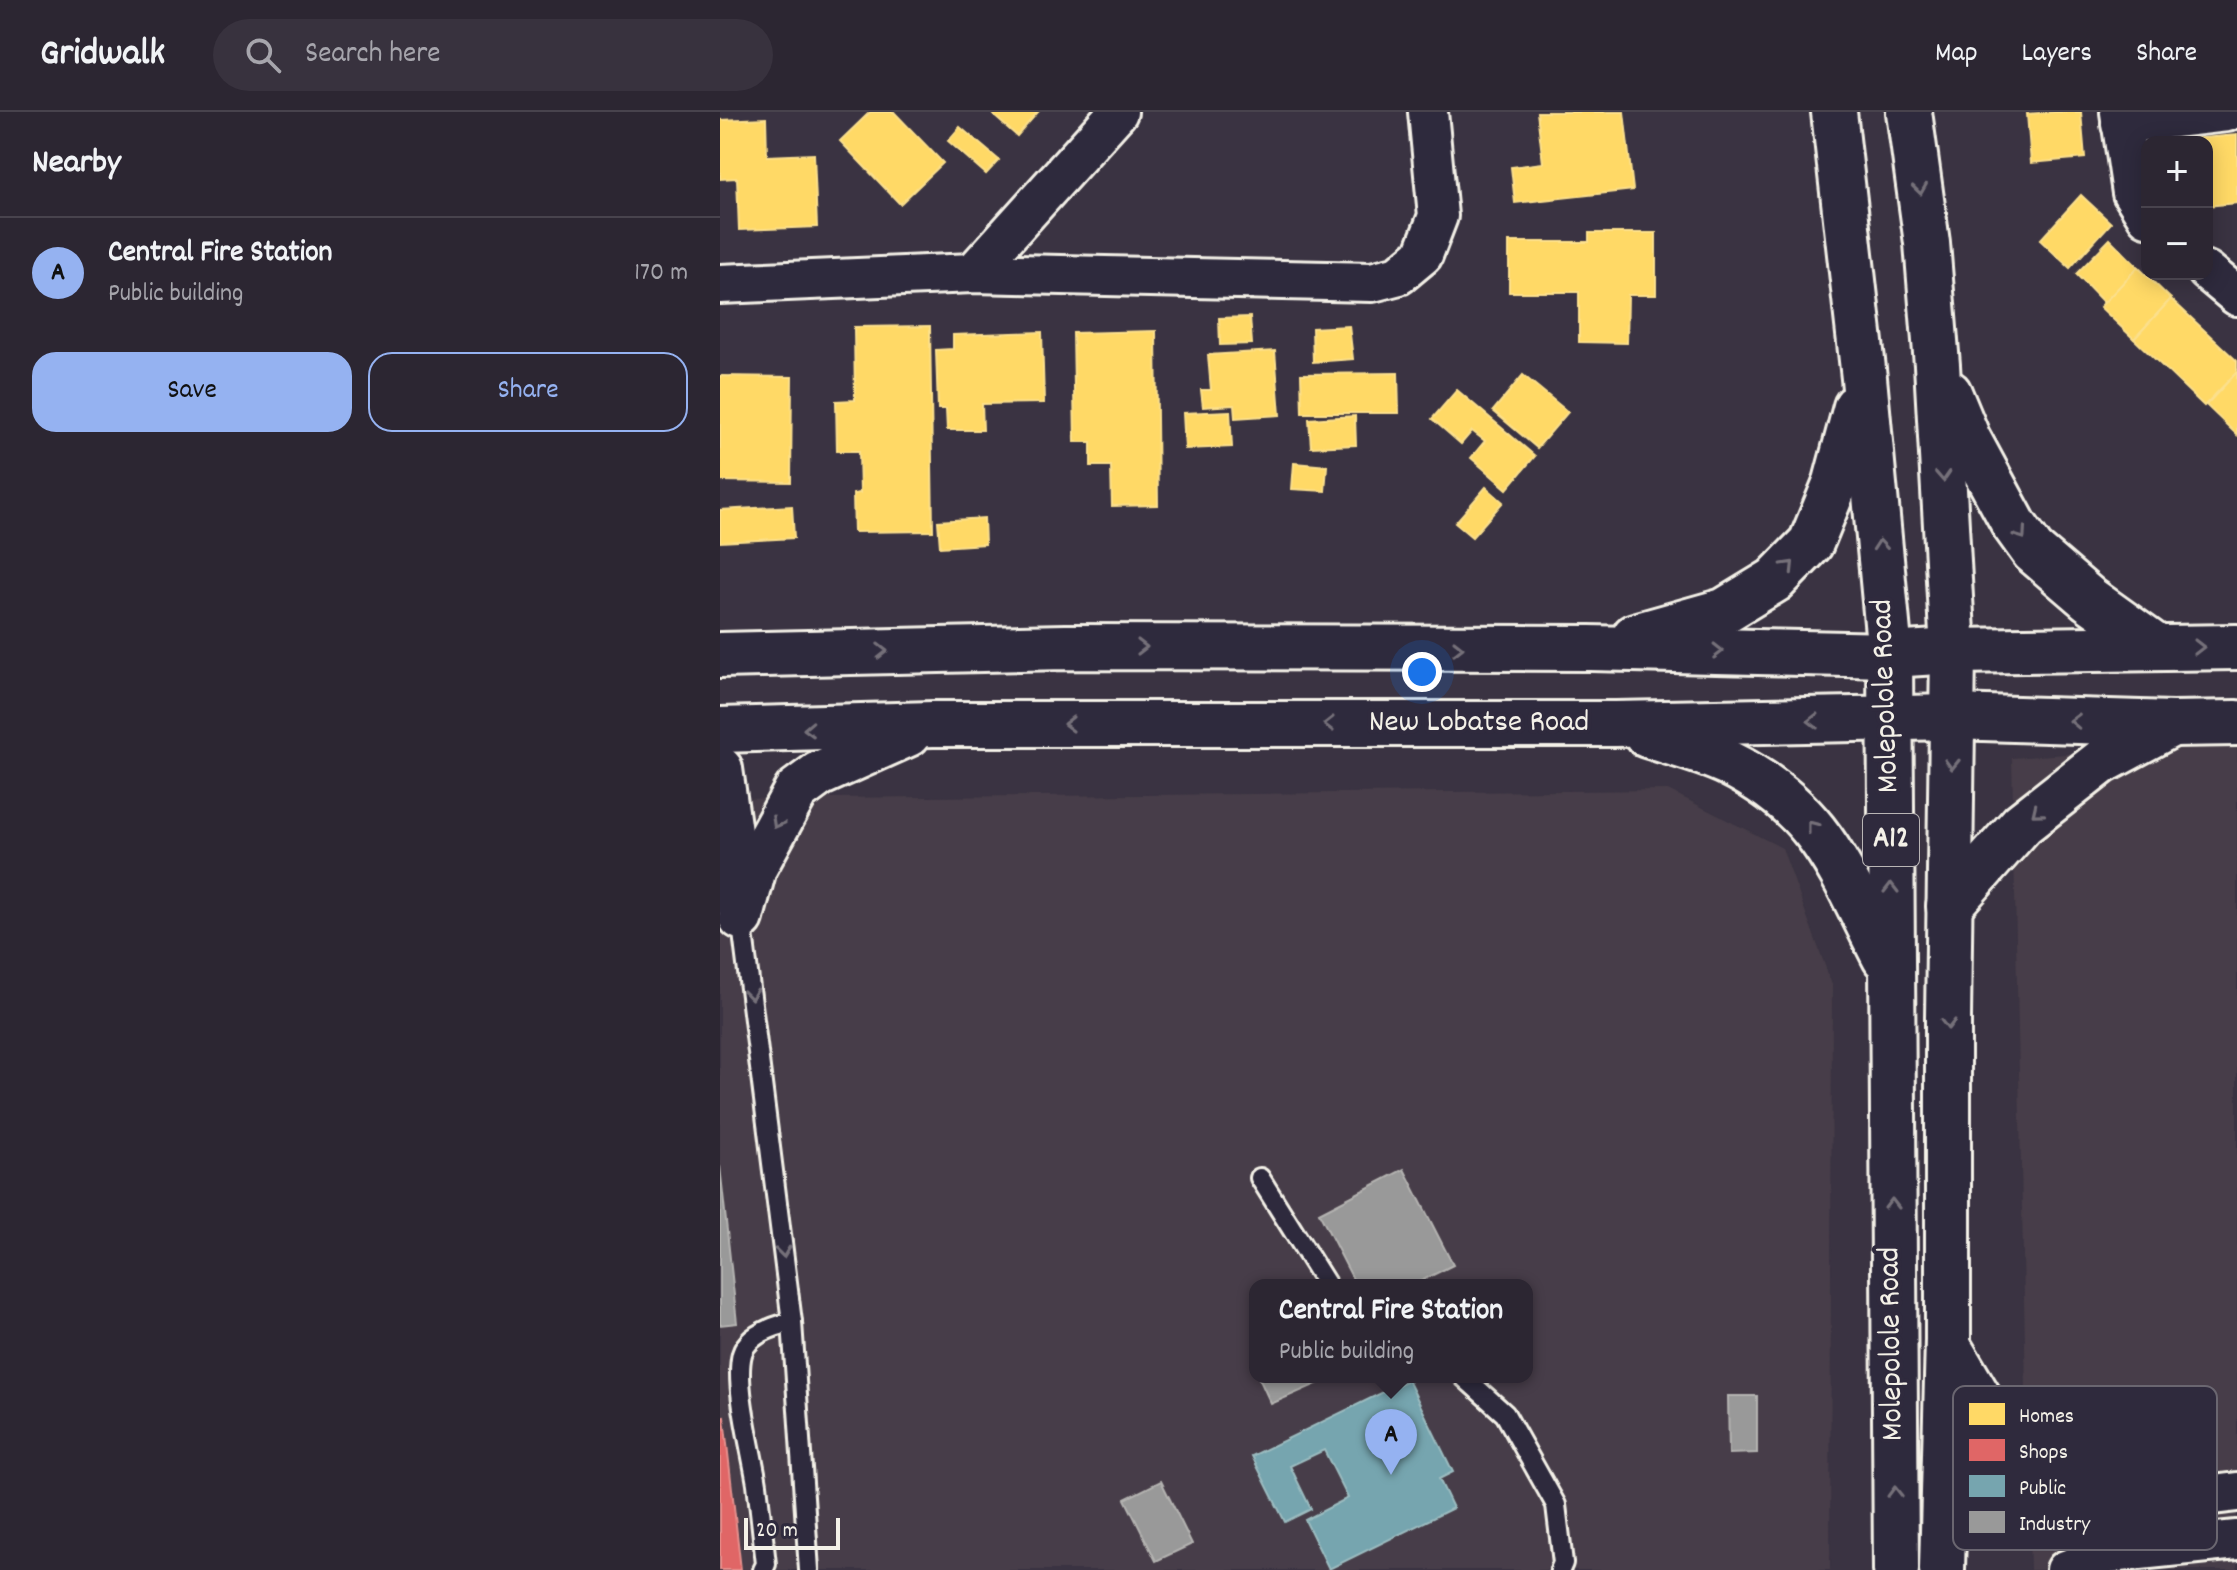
<!DOCTYPE html>
<meta charset="utf-8">
<style>
:root{--surface:#2c2632;--page:#38323e;--text:#f1f3f6;--muted:#a6a5ac;--line:#48434d;--accent:#95b2f1}
body{margin:0;font-family:Dekko,sans-serif;background:var(--page);color:var(--text)}
.controls{position:absolute;right:24px;top:24px;display:grid;overflow:hidden;border-radius:16px;box-shadow:0 4px 20px #0003}
.controls button{width:72px;height:72px;display:grid;place-items:center;padding:0;border:0;border-bottom:2px solid var(--line);background:var(--surface);color:var(--text);font:40px sans-serif}
.scale{position:absolute;left:24px;bottom:20px;width:96px;box-sizing:border-box;padding-left:8px;border:4px solid #f4f1e8;border-top:0;font-size:22px;line-height:28px;white-space:nowrap;color:#f4f1e8;-webkit-text-stroke:6px #2f2a3d;paint-order:stroke}
.you{position:absolute;left:702px;top:560px;width:28px;height:28px;margin:-20px;border:6px solid #fff;border-radius:50%;background:#1a73e8;box-shadow:0 0 0 12px #1a73e833}
.badge{display:grid;place-items:center;width:52px;height:52px;border-radius:50%;background:var(--accent);color:#111;font-size:26px;font-weight:700}
.pin{position:absolute;translate:-50% -66px;filter:drop-shadow(0 2px 4px #0008)}
.pin::after{content:'';position:absolute;top:42px;width:28px;height:24px;background:inherit;clip-path:polygon(0 0,100% 0,50% 100%)}
.popup{position:absolute;left:529px;top:1167px;width:284px;height:104px;box-sizing:border-box;display:grid;place-content:center;border-radius:16px;background:var(--surface);filter:drop-shadow(0 2px 6px #0005);font-size:26px;white-space:nowrap;color:var(--muted)}
.popup b{font-size:30px;color:var(--text)}
.popup::after{content:'';position:absolute;left:50%;top:100%;margin-left:-16px;border:16px solid transparent;border-top-color:var(--surface)}
.list{margin:0;padding:0;list-style:none}
h2{display:flex;justify-content:space-between;align-items:center;height:104px;margin:0;padding:0 32px;font-size:34px}
h2 small{font-size:26px;font-weight:400;color:var(--muted)}
.list li{display:grid;grid-template-columns:52px 1fr auto;gap:24px;align-items:center;box-sizing:border-box;height:112px;padding:0 32px;border-top:2px solid var(--line)}
.list b{display:block;font-size:30px;white-space:nowrap}
.list p{margin:0;font-size:26px;white-space:nowrap;color:var(--muted)}
.list em{font-size:26px;font-style:normal;color:var(--muted)}
.actions{display:flex;gap:16px;padding:24px 32px}
.actions a{flex:1;padding:18px 0;border:2px solid var(--accent);border-radius:24px;text-align:center;font-size:28px;color:var(--accent)}
.actions .main{background:var(--accent);color:#111}
.icon{flex:none;width:44px;height:44px;fill:none;stroke:currentColor;stroke-width:2;stroke-linecap:round;stroke-linejoin:round}
.map{position:relative;flex:none;width:1517px;height:1458px;overflow:hidden}
header{display:flex;align-items:center;gap:48px;box-sizing:border-box;height:112px;padding:0 40px;background:var(--surface);border-bottom:2px solid var(--line)}
header strong{font-size:38px}
nav{display:flex;gap:44px;margin-inline-start:auto;font-size:28px}
.search{width:560px;height:72px;background:var(--page);display:flex;align-items:center;gap:20px;box-sizing:border-box;padding:0 28px;border-radius:44px;color:var(--muted);font-size:30px}
main{display:flex}
aside{flex:1;background:var(--surface)}
.map>svg:first-child{display:block}
</style>
<header>
<strong>Gridwalk</strong>
<div class="search"><svg class="icon" aria-label="search" viewBox="0 0 24 24"><circle cx="10" cy="10" r="6"/><path d="M15 15l6 6"/></svg>Search here</div>
<nav><a>Map</a><a>Layers</a><a>Share</a></nav>
</header>
<main>
<aside>
<h2>Nearby<small></small></h2>
<ul class="list">
<li><span class="badge">A</span><div><b>Central Fire Station</b><p>Public building</p></div><em>170 m</em></li>
</ul>
<div class="actions"><a class="main">Save</a><a>Share</a></div>
</aside>
<div class="map">
<svg width="1517" height="1458" viewBox="0 0 1517 1458">
<rect width="100%" height="100%" fill="#3a3342"/>
<filter id="ink" filterUnits="userSpaceOnUse"><feTurbulence type="fractalNoise" baseFrequency=".0125" numOctaves="2"/><feDisplacementMap in="SourceGraphic" scale="16" xChannelSelector="R" yChannelSelector="G"/><feConvolveMatrix kernelMatrix="1 2 1 2 8 2 1 2 1" color-interpolation-filters="sRGB"/></filter>
<g filter="url(#ink)">
<g fill="#473e48" fill-rule="evenodd">
<polygon points="1517,629 1517,1458 1310,1458 1292,646"/>
<path d="M948,678l114,58 50,137 -2,585h-1110v-771zM535,1173h272v92h-272z"/>
</g>
<g fill="#ffd966" stroke="#fce08d" stroke-width="2">
<polygon points="150,0 174,0 223,51 180,92 120,29"/>
<polygon points="276,0 318,0 297,24 273,3"/>
<polygon points="817,0 904,0 913,78 795,91 791,55 823,51"/>
<polygon points="1335,0 1361,0 1365,46 1311,51 1307,2"/>
<polygon points="46,6 47,44 94,42 97,115 19,118 17,66 0,67 0,8"/>
<polygon points="240,15 279,48 266,62 228,29"/>
<polygon points="1517,23 1517,91 1487,94 1487,30 1436,30"/>
<polygon points="1361,83 1391,111 1350,156 1320,128"/>
<polygon points="869,121 936,121 936,183 908,183 907,231 859,230 859,180 789,180 789,130 869,130"/>
<polygon points="1390,127 1418,155 1384,191 1356,162"/>
<polygon points="1418,155 1451,187 1414,227 1380,195"/>
<polygon points="1451,187 1517,249 1517,260 1484,294 1414,227"/>
<polygon points="530,205 532,232 500,233 499,206"/>
<polygon points="210,214 213,419 134,420 133,382 140,381 139,339 117,339 116,289 135,288 134,215"/>
<polygon points="629,214 633,247 593,250 592,216"/>
<polygon points="436,219 438,393 392,394 391,354 371,354 371,330 355,330 353,221"/>
<polygon points="322,220 324,291 262,292 263,318 227,318 226,297 218,297 216,238 233,237 233,223"/>
<polygon points="555,239 560,303 515,306 514,293 483,295 481,278 491,278 488,243"/>
<polygon points="1517,260 1517,323 1486,293"/>
<polygon points="678,261 679,301 582,301 581,262"/>
<polygon points="803,263 848,300 817,336 773,299"/>
<polygon points="0,264 72,265 71,370 0,369"/>
<polygon points="737,278 815,344 787,377 751,346 765,329 752,319 741,332 712,307"/>
<polygon points="510,299 512,335 465,337 463,301"/>
<polygon points="635,304 636,333 591,335 589,307"/>
<polygon points="574,351 607,354 605,379 572,377"/>
<polygon points="766,375 783,390 752,425 735,411"/>
<polygon points="72,394 74,426 0,430 0,398"/>
<polygon points="264,406 265,432 220,435 218,409"/>
</g>
<polygon fill="#e06666" stroke="#e6908d" stroke-width="2" points="4,1305 21,1458 0,1458 0,1306"/>
<polygon fill="#76a5af" stroke="#9cbcc0" stroke-width="2" points="688,1268 733,1360 719,1367 733,1396 609,1457 585,1408 628,1386 604,1338 570,1354 591,1397 565,1410 532,1344"/>
<g fill="#999" stroke="#b4b3b1" stroke-width="2">
<polygon points="0,1054 17,1211 0,1213"/>
<polygon points="684,1057 733,1153 693,1173 636,1173 599,1101"/>
<polygon points="542,1265 597,1265 599,1271 551,1292 539,1266"/>
<polygon points="1008,1284 1037,1284 1037,1341 1009,1342"/>
<polygon points="441,1369 472,1432 436,1449 405,1387"/>
</g>
<g fill="none" stroke-linecap="round" stroke-linejoin="round">
<defs>
<g id="lane">
<polyline points="21,805 72,1210 89,1458"/>
<polyline points="540,1066 607,1173"/>
<polyline points="744,1265 785,1302 836,1393 843,1451 840,1458"/>
<path d="M43,1458l3,-6c-3,-27 -6,-54 -9,-80 -5,-33 -23,-99 -15,-130 6,-20 32,-28 50,-32"/>
</g>
<g id="street">
<polyline points="1400,0 1412,81 1427,105"/>
<polyline points="1401,12 1507,0"/>
<polyline points="1487,159 1517,184"/>
<polyline points="253,161 398,0"/>
<polyline points="0,172 253,161 652,170 679,163 703,143 718,104 708,0"/>
<path d="M1228,1228c24,38 69,127 108,146 55,26 123,13 181,6"/>
<polyline points="1346,1458 1390,1441 1517,1428"/>
</g>
<g id="primary">
<polyline points="1114,0 1144,266 1170,543 1176,1458"/>
<polyline points="1189,0 1207,131 1217,253 1233,539 1228,906 1228,1228 1222,1458"/>
<polyline points="1229,281 1248,327 1295,414 1313,439 1369,487 1436,535"/>
<polyline points="915,524 1004,499 1055,468 1091,431 1116,370 1136,295"/>
<polyline points="0,543 346,535 870,536 1170,543 1233,539 1517,535"/>
<polyline points="0,618 213,612 895,612 1233,605 1452,612 1517,611"/>
<path d="M927,623c27,9 56,16 81,28 95,47 112,108 157,195"/>
<polyline points="0,657 19,791"/>
<polyline points="1229,794 1302,712 1381,650 1450,613"/>
<polyline points="21,805 34,756 76,679 99,662 188,622"/>
</g>
</defs>
<use href="#lane" stroke="#f4f1e8" stroke-width="24"/>
<use href="#street" stroke="#f4f1e8" stroke-width="44"/>
<use href="#primary" stroke="#f4f1e8" stroke-width="50"/>
<use href="#lane" stroke="#2f2a3d" stroke-width="18"/>
<use href="#street" stroke="#2f2a3d" stroke-width="38"/>
<use href="#primary" stroke="#2f2a3d" stroke-width="44"/>
</g>
<defs><path id="oneway-chevron" d="M-2-3.5L2.5 0L-2 3.5" fill="none" stroke-width="1.6" stroke-linecap="round" stroke-linejoin="round" transform="scale(2)"/></defs>
<g stroke="#747079">
<use href="#oneway-chevron" transform="translate(1200 77) rotate(82)"/>
<use href="#oneway-chevron" transform="translate(1223 364) rotate(87)"/>
<use href="#oneway-chevron" transform="translate(1301 422) rotate(55)"/>
<use href="#oneway-chevron" transform="translate(1160 433) rotate(-95)"/>
<use href="#oneway-chevron" transform="translate(1069 454) rotate(-46)"/>
<use href="#oneway-chevron" transform="translate(422 535)"/>
<use href="#oneway-chevron" transform="translate(1479 535)"/>
<use href="#oneway-chevron" transform="translate(738 536)"/>
<use href="#oneway-chevron" transform="translate(162 539) rotate(-1)"/>
<use href="#oneway-chevron" transform="translate(998 539) rotate(1)"/>
<use href="#oneway-chevron" transform="translate(1093 609) rotate(179)"/>
<use href="#oneway-chevron" transform="translate(1355 609) rotate(-178)"/>
<use href="#oneway-chevron" transform="translate(349 612) rotate(-180)"/>
<use href="#oneway-chevron" transform="translate(609 612) rotate(-180)"/>
<use href="#oneway-chevron" transform="translate(89 617) rotate(178)"/>
<use href="#oneway-chevron" transform="translate(1232 652) rotate(91)"/>
<use href="#oneway-chevron" transform="translate(1317 700) rotate(141)"/>
<use href="#oneway-chevron" transform="translate(57 711) rotate(119)"/>
<use href="#oneway-chevron" transform="translate(1092 714) rotate(-128)"/>
<use href="#oneway-chevron" transform="translate(1171 776) rotate(-90)"/>
<use href="#oneway-chevron" transform="translate(31 882) rotate(83)"/>
<use href="#oneway-chevron" transform="translate(1228 912) rotate(90)"/>
<use href="#oneway-chevron" transform="translate(1172 1092) rotate(-90)"/>
<use href="#oneway-chevron" transform="translate(63 1140) rotate(83)"/>
<use href="#oneway-chevron" transform="translate(1175 1380) rotate(-91)"/>
</g>
</g>
<g text-anchor="middle" dominant-baseline="central" stroke-width="8" stroke-linejoin="round" paint-order="stroke">
<rect fill="#2f2a3d" stroke="#b9b5b5" stroke-width="2" x="1143" y="702" width="56" height="52" rx="6"/>
<g font-size="30" font-weight="bold" fill="#f4f1e8">
<text x="1171" y="728">A12</text>
</g>
<g font-size="32" fill="#f4f1e8" stroke="#2f2a3d">
<text transform="translate(1167 584) rotate(-92)">Molepolole Road</text>
<text x="759" y="612">New Lobatse Road</text>
<text transform="translate(1173 1232) rotate(-91)">Molepolole Road</text>
</g>
</g>
<rect x="1233" y="1274" width="264" height="164" rx="12" fill="#2f2a3d" stroke="#6a6670" stroke-width="2"/>
<rect x="1249" y="1291" width="36" height="22" fill="#ffd966"/>
<rect x="1249" y="1327" width="36" height="22" fill="#e06666"/>
<rect x="1249" y="1363" width="36" height="22" fill="#76a5af"/>
<rect x="1249" y="1399" width="36" height="22" fill="#999"/>
<g font-size="22" fill="#f4f1e8">
<text x="1299" y="1310">Homes</text>
<text x="1299" y="1346">Shops</text>
<text x="1299" y="1382">Public</text>
<text x="1299" y="1418">Industry</text>
</g>
</svg>
<div class="controls">
<button>+</button>
<button>−</button>
</div>
<div class="scale">20 m</div>
<div class="you"></div>
<div class="pin badge" style="left:671px;top:1363px">A</div>
<div class="popup"><b>Central Fire Station</b>Public building</div>
</div>
</main>
